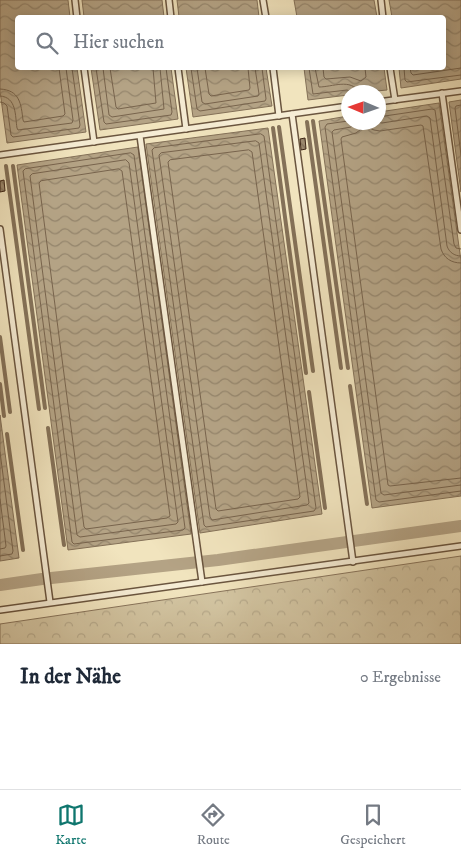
<!DOCTYPE html>
<html lang="de">
<meta charset="utf-8">
<style>
:root{--surface:#fff;--page:#f6f6f7;--text:#1f2937;--muted:#747a83;--line:#e0e1e3;--accent:#0f766e}
body{margin:0;font-family:"IM FELL DW Pica",serif;background:var(--page);color:var(--text)}
.compass{position:absolute;left:341px;top:85px;width:45px;height:45px;border-radius:50%;background:var(--surface);box-shadow:0 2px 12px #0003;rotate:272deg}
.list{margin:0;padding:0;list-style:none}
h2{display:flex;justify-content:space-between;align-items:center;height:65px;margin:0;padding:0 20px;font-size:21px}
h2 small{font-size:16px;font-weight:400;color:var(--muted)}
.icon{flex:none;width:28px;height:28px;fill:none;stroke:currentColor;stroke-width:2;stroke-linecap:round;stroke-linejoin:round}
.map{position:relative;flex:none;width:461px;height:644px;overflow:hidden}
.search{position:absolute;background:var(--surface);box-shadow:0 2px 12px #0003;left:15px;right:15px;top:15px;height:55px;display:flex;align-items:center;gap:12px;box-sizing:border-box;padding:0 18px;border-radius:5px;color:var(--muted);font-size:19px}
.sheet{height:145px;background:var(--surface)}
nav{display:flex;justify-content:space-around;align-items:center;box-sizing:border-box;height:70px;border-top:1px solid var(--line);background:var(--surface);font-size:14px;color:var(--muted)}
nav a{display:grid;justify-items:center;gap:2px}
nav .on{color:var(--accent)}
.map>svg:first-child{display:block}
</style>
<div class="map">
<svg width="461" height="644" viewBox="0 0 461 644">
<defs>
<pattern id="forest-crowns" width="20" height="18" patternUnits="userSpaceOnUse" patternTransform="scale(1.25)"><rect width="20" height="18" fill="#d2c4a1"/><path d="M2 6a3 3 0 1 1 6 0M12 15a3 3 0 1 1 6 0" fill="none" stroke="#b5a88a"/></pattern>
<pattern id="water-waves" width="16" height="10" patternUnits="userSpaceOnUse" patternTransform="scale(1.25)"><rect width="16" height="10" fill="#b4a385"/><path d="M0 5q4-4 8 0t8 0" fill="none" stroke="#94856c"/></pattern>
<pattern id="building-back-hatch" width="6" height="6" patternUnits="userSpaceOnUse" patternTransform="scale(1.25)"><rect width="6" height="6" fill="#9b886d"/><path d="M-1 5l2 2M0 0l6 6M5-1l2 2" fill="none" stroke="#806f58"/></pattern>
</defs>
<rect width="100%" height="100%" fill="#f1e4be"/>
<filter id="stains"><feTurbulence type="fractalNoise" baseFrequency=".004" numOctaves="4"/><feColorMatrix values="0 0 0 0 .2 0 0 0 0 .09 0 0 0 0 .02 0 0 0 .5 -.17"/></filter>
<radialGradient id="worn" r=".72"><stop offset=".6" stop-color="#630" stop-opacity="0"/><stop offset="1" stop-color="#630" stop-opacity=".3"/></radialGradient>
<polygon fill="url(#forest-crowns)" stroke="#88745b" points="461,556 461,644 0,644 0,624"/>
<g fill="url(#water-waves)" stroke="#847158">
<polygon points="0,0 68,0 70,17 18,18 18,68 77,68 86,132 7,143 0,91"/>
<polygon points="82,0 162,0 164,17 84,17"/>
<polygon points="177,0 257,0 259,17 179,17"/>
<polygon points="294,0 374,0 377,17 297,17"/>
<polygon points="389,0 461,0 461,79 401,88 399,68 444,68 444,18 392,17"/>
<polygon points="91,68 171,68 178,119 100,130"/>
<polygon points="186,68 266,68 272,106 193,117"/>
<polygon points="304,68 384,68 387,90 366,92 348,92 348,95 308,100"/>
<polygon points="461,100 461,192 449,102"/>
<polygon points="439,103 461,261 461,496 372,508 319,121 348,116 348,122 378,122 379,112"/>
<polygon points="268,128 322,514 200,533 146,144"/>
<polygon points="138,147 191,534 68,550 17,165"/>
<polygon points="0,415 19,558 0,561"/>
</g>
<g fill="none" stroke-linecap="round" stroke-linejoin="round">
<g stroke="#78644d" stroke-width="1">
<polyline points="96,68 104,122 106,124 171,115 172,112 166,68"/>
<polyline points="103,68 109,115 112,117 164,109 160,68"/>
<polyline points="110,68 116,107 118,109 156,103 153,68"/>
<polyline points="191,68 197,109 200,111 265,101 266,99 262,68"/>
<polyline points="197,68 202,102 205,104 258,96 259,94 255,68"/>
<polyline points="205,68 209,94 211,96 249,90 250,88 248,68"/>
<polyline points="309,68 313,94 347,90 352,92"/>
<path d="M315,68l4,19c13,0 32,-9 40,5"/>
<polyline points="323,68 324,77 326,79 350,77 361,81 366,77 365,68"/>
<polyline points="404,68 405,80 407,82 461,75"/>
<polyline points="410,68 411,73 413,75 461,68"/>
<path d="M0,89c20,1 21,15 23,31l1,2 39,-6 2,-2 -6,-46"/>
<path d="M0,96c17,1 15,20 17,32l1,2 54,-7 1,-3 -7,-52"/>
<polyline points="0,102 4,103 7,106 11,135 13,137 79,128 80,125 72,68"/>
<polyline points="461,105 456,106 455,108 461,155"/>
<polyline points="378,117 432,109 435,110 454,244 456,248 461,249"/>
<polyline points="348,121 327,124 325,127 376,500 379,502 461,491"/>
<polyline points="357,122 351,127 334,130 332,132 381,493 384,495 461,485"/>
<path d="M376,122l6,1 45,-7 3,2 17,128c2,6 7,10 14,10"/>
<polygon points="261,134 264,136 316,508 314,511 206,527 204,525 152,150 154,148"/>
<polygon points="256,141 259,143 309,503 307,505 212,520 210,517 159,155 161,153"/>
<polygon points="249,150 252,152 300,497 298,499 218,511 216,509 168,162 170,160"/>
<polygon points="131,153 134,155 185,528 183,530 74,544 72,542 23,171 25,169"/>
<polygon points="126,160 129,163 178,522 176,524 80,537 77,535 30,176 32,174"/>
<polygon points="119,169 122,171 170,516 167,518 86,529 84,527 39,183 41,181"/>
<path d="M461,263c-10,0 -17,-5 -20,-14l-18,-123 -2,-1 -41,6 -6,-1 -9,-4 -9,7 -14,4 -1,2 47,346 2,1 71,-8"/>
<polyline points="0,452 13,551 12,554 0,556"/>
<polyline points="0,499 6,546 5,548 0,549"/>
</g>
<g stroke="#847158" stroke-width="4">
<polyline points="313,121 348,368"/>
<polyline points="307,122 341,368"/>
<polyline points="279,127 313,371"/>
<polyline points="273,128 306,373"/>
<polyline points="6,166 39,409"/>
<polyline points="13,166 45,408"/>
<polyline points="0,337 10,412"/>
<polyline points="0,384 4,416"/>
<polyline points="350,386 367,504"/>
<polyline points="309,392 325,508"/>
<polyline points="48,428 64,545"/>
<polyline points="7,434 23,550"/>
</g>
<polyline stroke="#b4a385" stroke-width="12" points="0,585 42,579 218,560 461,526"/>
</g>
<g fill="url(#building-back-hatch)" stroke="#3d2515">
<polygon points="305,138 306,149 301,150 300,139"/>
<polygon points="4,180 5,191 0,192 0,181"/>
</g>
<g fill="none" stroke-linecap="round" stroke-linejoin="round">
<defs>
<g id="lane">
<polyline points="75,0 77,18"/>
<polyline points="169,0 171,18"/>
<polyline points="263,0 266,18"/>
<polyline points="381,0 383,18"/>
<polyline points="84,68 94,142"/>
<polyline points="178,68 186,129"/>
<polyline points="273,68 279,116"/>
<polyline points="390,68 395,100"/>
<polyline points="442,93 461,230"/>
<polyline points="378,102 461,91"/>
<polyline points="292,114 353,562"/>
<polyline points="140,136 202,582"/>
<polyline points="0,155 348,106"/>
<polyline points="0,229 50,602"/>
<polyline points="0,610 461,546"/>
</g>
</defs>
<use href="#lane" stroke="#6a553f" stroke-width="8"/>
<use href="#lane" stroke="#f6edd5" stroke-width="5"/>
</g>
<rect width="100%" height="100%" filter="url(#stains)"/>
<rect width="100%" height="100%" fill="url(#worn)"/>
</svg>
<svg class="compass" viewBox="-18 -18 36 36"><path d="M0-13l5 13h-10z" fill="#e53935"/><path d="M0 13l5-13h-10z" fill="#747a83"/></svg>
<div class="search"><svg class="icon" aria-label="search" viewBox="0 0 24 24"><circle cx="10" cy="10" r="6"/><path d="M15 15l6 6"/></svg>Hier suchen</div>
</div>
<section class="sheet">
<h2>In der Nähe<small>0 Ergebnisse</small></h2>
<ul class="list">
</ul>
</section>
<nav>
<a class="on"><svg class="icon" aria-label="map" viewBox="0 0 24 24"><path d="M3 6l6-2 6 2 6-2v14l-6 2-6-2-6 2zM9 4v14M15 6v14"/></svg>Karte</a>
<a><svg class="icon" aria-label="directions" viewBox="0 0 24 24"><path d="M12 3l9 9-9 9-9-9zM9 14v-3h6M13 9l2 2-2 2"/></svg>Route</a>
<a><svg class="icon" aria-label="saved" viewBox="0 0 24 24"><path d="M7 4h10v16l-5-4-5 4z"/></svg>Gespeichert</a>
</nav>
